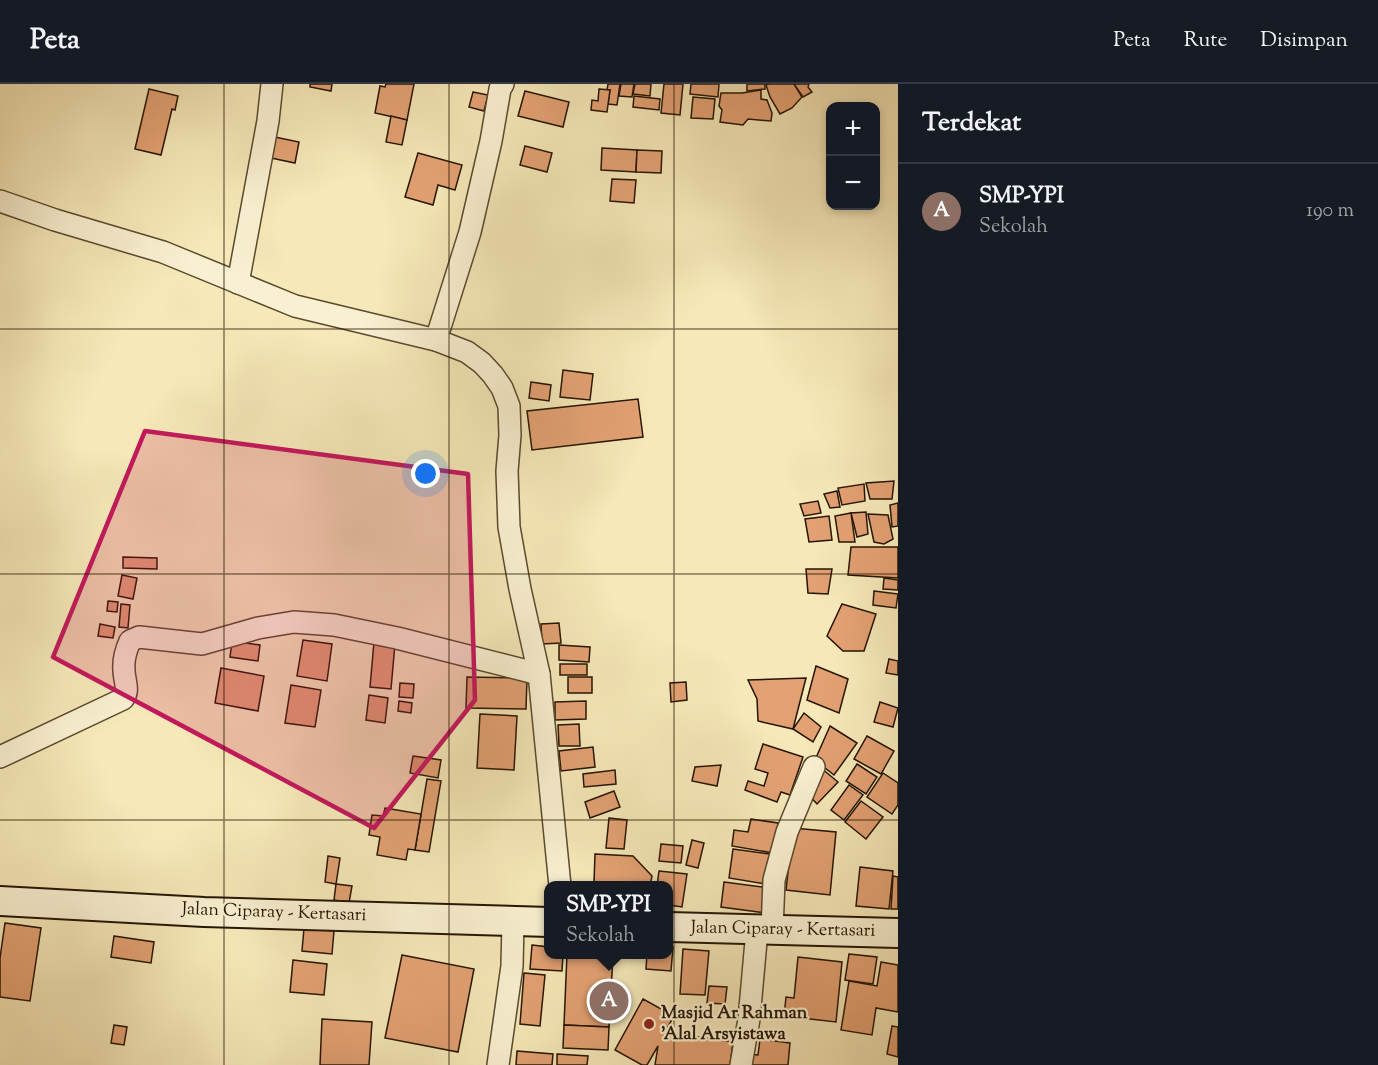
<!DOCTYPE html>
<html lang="id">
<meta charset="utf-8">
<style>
:root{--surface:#171b24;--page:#20242c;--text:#f1f3f6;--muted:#9ea1a6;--line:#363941;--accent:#c59692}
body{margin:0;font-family:"Sorts Mill Goudy",serif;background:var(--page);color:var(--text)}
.controls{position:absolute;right:18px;top:18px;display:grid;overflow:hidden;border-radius:12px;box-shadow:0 3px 9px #0003}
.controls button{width:54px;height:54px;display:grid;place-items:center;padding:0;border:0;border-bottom:2px solid var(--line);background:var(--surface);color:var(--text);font:30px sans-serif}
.you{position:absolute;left:426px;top:390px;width:21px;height:21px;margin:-15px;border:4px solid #fff;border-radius:50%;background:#1a73e8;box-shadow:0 0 0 9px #1a73e833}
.badge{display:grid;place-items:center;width:39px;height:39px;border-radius:50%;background:var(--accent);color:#fff;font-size:20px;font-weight:700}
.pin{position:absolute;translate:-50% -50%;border:3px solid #fff;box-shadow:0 2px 6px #0006}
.popup{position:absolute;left:544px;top:797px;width:129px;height:78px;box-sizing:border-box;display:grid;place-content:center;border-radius:12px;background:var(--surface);filter:drop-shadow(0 2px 4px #0005);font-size:20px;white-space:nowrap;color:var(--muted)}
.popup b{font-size:22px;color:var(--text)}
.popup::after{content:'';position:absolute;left:50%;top:100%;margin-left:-12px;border:12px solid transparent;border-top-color:var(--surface)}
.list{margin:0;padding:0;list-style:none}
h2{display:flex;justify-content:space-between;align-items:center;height:78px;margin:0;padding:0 24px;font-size:26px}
h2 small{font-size:20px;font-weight:400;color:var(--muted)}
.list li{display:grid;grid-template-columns:39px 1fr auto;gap:18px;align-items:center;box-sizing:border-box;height:96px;padding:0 24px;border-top:2px solid var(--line)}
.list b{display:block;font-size:22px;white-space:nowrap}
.list p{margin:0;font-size:20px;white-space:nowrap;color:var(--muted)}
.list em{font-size:20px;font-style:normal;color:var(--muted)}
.map{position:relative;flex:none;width:898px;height:981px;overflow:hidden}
header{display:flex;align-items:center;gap:36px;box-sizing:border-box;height:84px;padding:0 30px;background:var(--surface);border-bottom:2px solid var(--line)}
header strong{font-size:28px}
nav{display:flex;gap:33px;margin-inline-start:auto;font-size:21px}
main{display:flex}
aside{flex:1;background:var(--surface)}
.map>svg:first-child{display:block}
</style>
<header>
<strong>Peta</strong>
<nav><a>Peta</a><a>Rute</a><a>Disimpan</a></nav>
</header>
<main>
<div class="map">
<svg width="898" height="981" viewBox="0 0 898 981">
<rect width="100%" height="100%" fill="#f6e8b8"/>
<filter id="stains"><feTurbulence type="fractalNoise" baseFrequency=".00333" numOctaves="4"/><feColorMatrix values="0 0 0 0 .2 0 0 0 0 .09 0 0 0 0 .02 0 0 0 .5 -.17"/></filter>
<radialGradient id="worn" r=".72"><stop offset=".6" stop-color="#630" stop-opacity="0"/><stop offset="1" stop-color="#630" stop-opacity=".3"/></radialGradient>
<g fill="#e3a173" stroke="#251500" stroke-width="1.5">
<polygon points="310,0 332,0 331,7 310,3"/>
<polygon points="386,0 414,0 407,36 375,29 380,2 385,3"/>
<polygon points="608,0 620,0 617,21 608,20 610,6 607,6"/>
<polygon points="621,0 634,0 632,13 619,12"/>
<polygon points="635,0 651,0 650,12 633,10"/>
<polygon points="664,0 683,0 680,31 661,29"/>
<polygon points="691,0 719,0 718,13 690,10"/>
<polygon points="747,0 765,0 765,5 747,7"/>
<polygon points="769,0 794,0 802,13 792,24 780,30 770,13 766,1"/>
<polygon points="794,0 809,0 808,3 812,8 803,13"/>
<polygon points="149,5 178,12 175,26 172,25 161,71 135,65"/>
<polygon points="599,5 610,6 607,28 591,26 592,16 598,17"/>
<polygon points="761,6 761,15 767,16 772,29 771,37 748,35 743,41 720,38 722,26 719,22 721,9 742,9"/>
<polygon points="525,7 569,18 563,43 518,32"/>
<polygon points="473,8 488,11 484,27 469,23"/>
<polygon points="634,12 660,15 659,26 633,23"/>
<polygon points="693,13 715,15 713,35 691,34"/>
<polygon points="391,32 407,36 402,61 386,58"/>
<polygon points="270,52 299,58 295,79 266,73"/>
<polygon points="525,62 552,69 547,88 520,81"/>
<polygon points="602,64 637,66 636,88 601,86"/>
<polygon points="637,66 662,67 661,89 636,88"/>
<polygon points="418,69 462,81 455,106 438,101 433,121 405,113"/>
<polygon points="612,95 636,96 634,119 610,117"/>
<polygon points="563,286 593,290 590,316 560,313"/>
<polygon points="531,298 551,301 549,317 529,314"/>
<polygon points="638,315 643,353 532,366 527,327"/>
<polygon points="894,397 892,415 870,415 866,399"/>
<polygon points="864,400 865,417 842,421 838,404"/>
<polygon points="837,407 840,423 830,424 824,410"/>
<polygon points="818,417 821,429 804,432 800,420"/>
<polygon points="898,419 898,442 892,443 890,421"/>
<polygon points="866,428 868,450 857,453 851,429"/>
<polygon points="851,429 855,458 839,458 835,432"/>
<polygon points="868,430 888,431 893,455 884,460 874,458"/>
<polygon points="829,432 832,456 809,458 805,435"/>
<polygon points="851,463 898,463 898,494 848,491"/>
<polygon points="123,473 157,474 157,485 123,484"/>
<polygon points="806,485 832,485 828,510 808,509"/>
<polygon points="122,491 137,494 133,515 118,512"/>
<polygon points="884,494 898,496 898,506 883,505"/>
<polygon points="874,507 898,510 896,524 873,521"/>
<polygon points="108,517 118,518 117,528 107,527"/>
<polygon points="121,520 130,521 128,544 119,543"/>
<polygon points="842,520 876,530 864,567 843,567 827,552"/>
<polygon points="559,539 561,559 542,560 541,540"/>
<polygon points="100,540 115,543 113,554 98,552"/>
<polygon points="303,556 332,560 327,597 297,592"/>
<polygon points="232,557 260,561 258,577 230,573"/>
<polygon points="374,558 395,560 391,605 370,603"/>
<polygon points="559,561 590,563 589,578 559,576"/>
<polygon points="889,575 898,577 898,591 886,589"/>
<rect x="560" y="580" width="27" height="11"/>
<polygon points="816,582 848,595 839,629 807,616"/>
<polygon points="221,584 264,592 258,627 215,619"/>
<polygon points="467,593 527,594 526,625 466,624"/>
<rect x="568" y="593" width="24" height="16"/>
<polygon points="806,594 793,645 758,637 757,615 748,596"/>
<polygon points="686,598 687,616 671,618 670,599"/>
<polygon points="400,599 414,600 413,614 399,613"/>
<polygon points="291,601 321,606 315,643 285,639"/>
<polygon points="369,611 388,614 385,639 366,636"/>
<polygon points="399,617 412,619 411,629 398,627"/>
<polygon points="586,617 586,635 555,636 555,618"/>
<polygon points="880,618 898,624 893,643 874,638"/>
<polygon points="804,629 821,643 813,658 793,645"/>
<polygon points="480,630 517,632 514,686 477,684"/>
<polygon points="579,640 580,662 559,662 558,641"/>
<polygon points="830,642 857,659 834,691 815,676"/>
<polygon points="867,652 894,667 881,690 854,675"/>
<polygon points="763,660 803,673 790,711 781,708 777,718 745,706 748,697 764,702 768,689 755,685"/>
<polygon points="593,663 595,683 561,687 559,667"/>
<polygon points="413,672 441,676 438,694 410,689"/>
<polygon points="857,680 877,693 866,710 846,697"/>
<polygon points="721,681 717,702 692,697 695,683"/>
<polygon points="821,684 838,698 817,720 806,708"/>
<polygon points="615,686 616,700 584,703 583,690"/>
<polygon points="883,689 898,699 898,721 892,730 867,713"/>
<polygon points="427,695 441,697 429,768 415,766"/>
<polygon points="849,701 863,711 844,736 831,726"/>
<polygon points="614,707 620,723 590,734 585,718"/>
<polygon points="861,717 883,733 866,755 845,738"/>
<polygon points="385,724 421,730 415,766 408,765 406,776 377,771 380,753 369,751 372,731 383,732"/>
<polygon points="609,734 627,736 624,765 606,764"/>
<polygon points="751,735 778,739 773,769 732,762 734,746 748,748"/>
<polygon points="793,744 836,748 830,811 786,806"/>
<polygon points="692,756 704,759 698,784 686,781"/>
<polygon points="661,760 683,762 681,779 659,777"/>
<polygon points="733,765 770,770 766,800 729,794"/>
<polygon points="595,770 633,772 652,792 650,802 598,802 594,799"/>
<polygon points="328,772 340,774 336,800 325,798"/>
<polygon points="860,783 893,787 889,825 856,822"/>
<polygon points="659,787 687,790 682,823 669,821 669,802 657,802"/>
<polygon points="893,792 898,793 898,825 891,825"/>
<polygon points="724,798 769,804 766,829 721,823"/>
<polygon points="336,800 352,802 349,819 334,816"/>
<polygon points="5,839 41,844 30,917 0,913 0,874"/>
<polygon points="304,844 334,847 332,870 302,867"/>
<polygon points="114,852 154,858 151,879 111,873"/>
<polygon points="532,861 549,863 549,870 563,870 562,887 530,885"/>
<polygon points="669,863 673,863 671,887 646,885 647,870 669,870"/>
<polygon points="683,865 709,867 705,911 680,910"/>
<polygon points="567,870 613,872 609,943 564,941"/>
<polygon points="849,870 877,873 873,900 845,896"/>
<polygon points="402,871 474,885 458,968 385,954"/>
<polygon points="798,873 842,878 836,938 784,932 786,913 794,914"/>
<polygon points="293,876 327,880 324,911 290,908"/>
<polygon points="881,878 898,881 898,928 876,924 872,951 841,946 849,897 877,902"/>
<polygon points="524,889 545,891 540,942 520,940"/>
<polygon points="709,902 727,903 725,920 707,919"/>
<polygon points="643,915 674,932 665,948 733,958 730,981 655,981 658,962 647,981 642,981 615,966"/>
<polygon points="322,935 372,938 369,981 320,981"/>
<polygon points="114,941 127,943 124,961 111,959"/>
<polygon points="564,941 609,943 608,966 563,964"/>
<polygon points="892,942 898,943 898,973 887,970"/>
<polygon points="760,955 790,959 788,981 745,981 747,970 758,971"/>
<polygon points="517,967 553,970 552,981 516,981"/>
<polygon points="557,970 588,972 587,981 557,981"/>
</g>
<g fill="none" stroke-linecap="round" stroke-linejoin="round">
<defs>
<g id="street">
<polyline points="0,117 55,136 163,168 295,222 436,256 467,268 482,279 493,291 502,304 509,322 510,351 507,387 509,443 520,505 539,590 560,802"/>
<polyline points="238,199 268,37 272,0"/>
<polyline points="436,256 470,148 491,57 500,5 503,0"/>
<path d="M0,673l123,-58c7,-9 1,-18 1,-29 -1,-10 2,-20 6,-29l9,-4 63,7 56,-16 36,-6 40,3 63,13 142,36"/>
<polyline points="772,846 774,796 787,748 814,683"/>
<polyline points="498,981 512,882 513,837"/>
<polyline points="741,981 749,935 757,846"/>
</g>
<g id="secondary">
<polyline points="0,817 204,828 549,838"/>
<polyline points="669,843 898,849"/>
</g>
</defs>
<use href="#street" stroke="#594a2e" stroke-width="24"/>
<use href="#secondary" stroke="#251500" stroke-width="32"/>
<use href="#street" stroke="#f9f0d1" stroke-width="21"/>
<use href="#secondary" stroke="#f9f0d1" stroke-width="28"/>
</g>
<path fill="#c2185b" fill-opacity="0.2" stroke="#c2185b" stroke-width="4.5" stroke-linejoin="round" d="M145,347l323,43 7,226 -101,128 -321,-171z"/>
<path fill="none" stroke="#251500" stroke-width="1.5" stroke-opacity="0.55" d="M224,0v981M449,0v981M674,0v981M0,245h898M0,490h898M0,736h898"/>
<circle fill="#8f2418" stroke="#f9f0d1" stroke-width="2" cx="649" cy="940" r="6"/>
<g text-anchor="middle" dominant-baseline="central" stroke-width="4.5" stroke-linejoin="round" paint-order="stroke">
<g font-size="18" fill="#251500" stroke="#f9f0d1">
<text transform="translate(274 829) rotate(2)">Jalan Ciparay - Kertasari</text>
<text transform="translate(783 846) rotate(1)">Jalan Ciparay - Kertasari</text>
</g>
<g font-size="18" font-weight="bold" fill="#251500" stroke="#f9f0d1" text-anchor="start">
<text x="661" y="930">Masjid Ar Rahman<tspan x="661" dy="21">'Alal Arsyistawa</tspan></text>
</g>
</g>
<rect width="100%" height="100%" filter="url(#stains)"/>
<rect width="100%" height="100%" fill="url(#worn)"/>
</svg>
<div class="controls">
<button>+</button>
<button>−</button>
</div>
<div class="you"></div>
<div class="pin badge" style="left:609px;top:917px;background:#8d6e63">A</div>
<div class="popup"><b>SMP-YPI</b>Sekolah</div>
</div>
<aside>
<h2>Terdekat<small></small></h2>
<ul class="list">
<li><span class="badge" style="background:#8d6e63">A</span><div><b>SMP-YPI</b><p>Sekolah</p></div><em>190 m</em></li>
</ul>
</aside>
</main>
